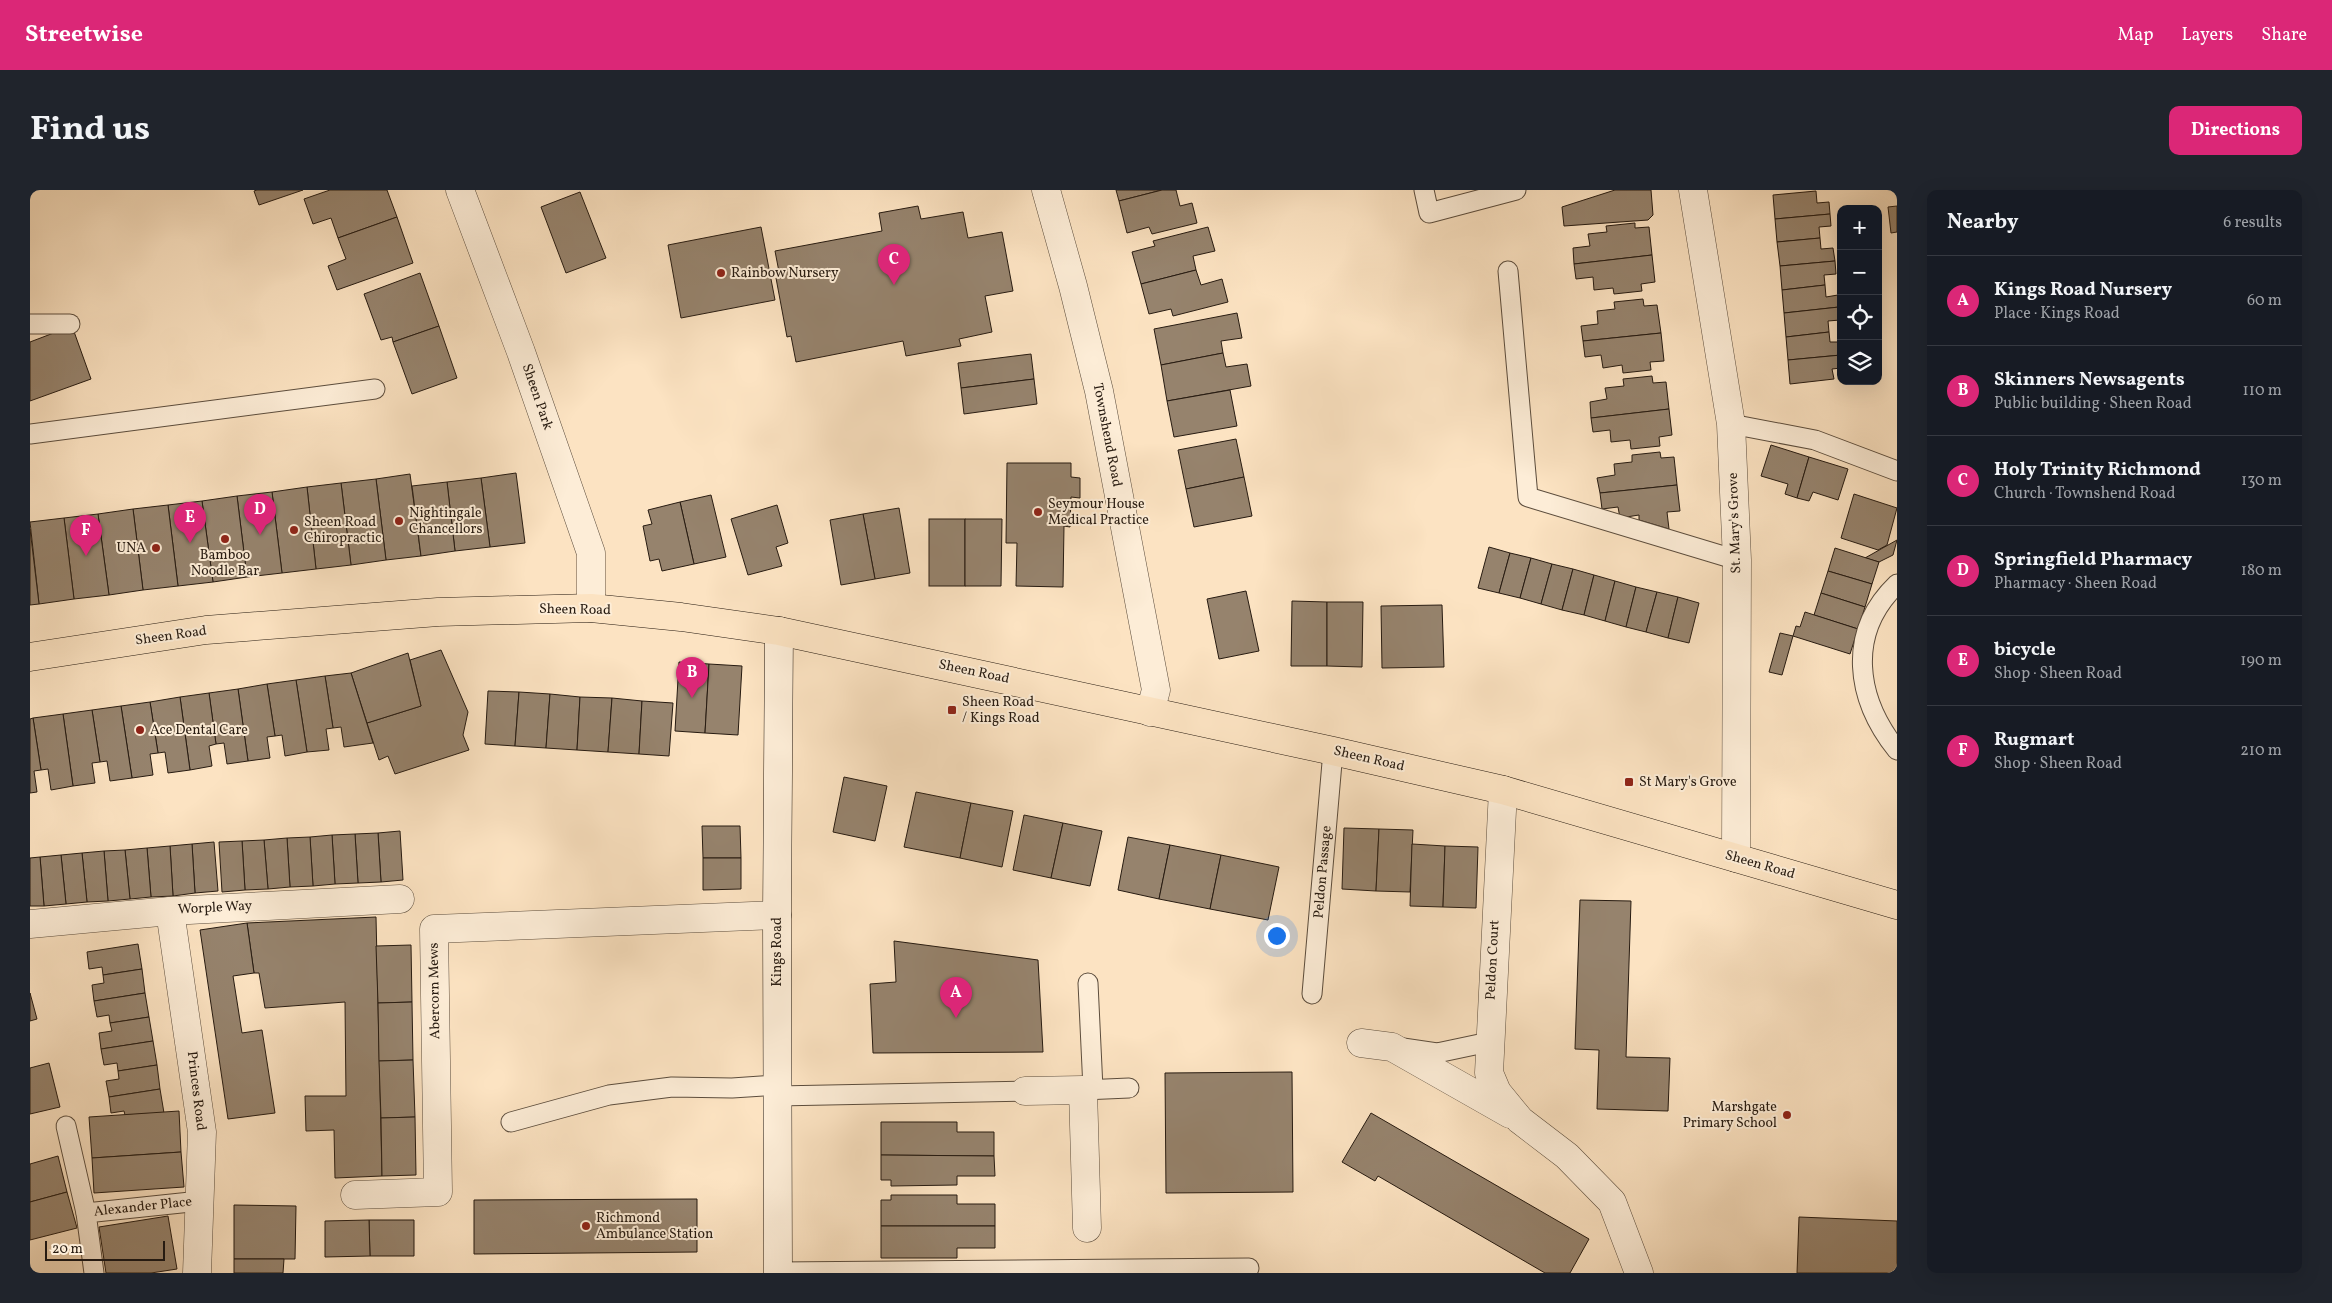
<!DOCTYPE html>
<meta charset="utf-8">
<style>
:root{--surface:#171b24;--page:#20242c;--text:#f1f3f6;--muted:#9ea1a6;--line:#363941;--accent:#db2777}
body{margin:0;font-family:Vollkorn,serif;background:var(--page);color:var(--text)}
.controls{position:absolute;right:15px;top:15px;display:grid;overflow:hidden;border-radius:10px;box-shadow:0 5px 20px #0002}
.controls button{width:45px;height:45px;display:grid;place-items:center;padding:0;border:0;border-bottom:1px solid var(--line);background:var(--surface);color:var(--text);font:25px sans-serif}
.scale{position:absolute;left:15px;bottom:12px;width:120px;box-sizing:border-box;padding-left:5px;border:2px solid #271b11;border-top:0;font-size:14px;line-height:18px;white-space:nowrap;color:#271b11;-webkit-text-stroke:4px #fdedd7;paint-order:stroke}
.you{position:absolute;left:1246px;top:745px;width:18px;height:18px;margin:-12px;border:4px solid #fff;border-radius:50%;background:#1a73e8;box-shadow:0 0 0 8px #1a73e833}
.badge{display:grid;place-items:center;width:32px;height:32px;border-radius:50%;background:var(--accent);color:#fff;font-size:16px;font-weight:700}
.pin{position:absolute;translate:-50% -41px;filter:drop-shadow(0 1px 2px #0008)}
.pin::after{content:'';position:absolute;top:26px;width:18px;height:15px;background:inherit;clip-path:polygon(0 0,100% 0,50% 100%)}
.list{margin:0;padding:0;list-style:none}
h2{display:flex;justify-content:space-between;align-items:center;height:65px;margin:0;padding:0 20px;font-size:21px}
h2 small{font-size:16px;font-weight:400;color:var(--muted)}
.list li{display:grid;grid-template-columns:32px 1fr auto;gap:15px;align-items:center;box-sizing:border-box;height:90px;padding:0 20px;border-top:1px solid var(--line)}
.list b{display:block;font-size:19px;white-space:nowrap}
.list p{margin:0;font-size:16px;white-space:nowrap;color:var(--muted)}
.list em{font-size:16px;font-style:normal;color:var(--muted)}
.icon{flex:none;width:28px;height:28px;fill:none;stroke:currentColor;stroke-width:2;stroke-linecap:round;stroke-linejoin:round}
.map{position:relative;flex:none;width:1867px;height:1083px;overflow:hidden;border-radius:10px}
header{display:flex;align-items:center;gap:30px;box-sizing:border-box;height:70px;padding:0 25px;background:var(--accent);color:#fff}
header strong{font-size:24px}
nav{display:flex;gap:28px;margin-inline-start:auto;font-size:18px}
.intro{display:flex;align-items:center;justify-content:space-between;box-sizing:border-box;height:120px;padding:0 30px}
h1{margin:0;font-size:35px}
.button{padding:12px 22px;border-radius:10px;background:var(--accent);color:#fff;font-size:18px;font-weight:700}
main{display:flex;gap:30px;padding:0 30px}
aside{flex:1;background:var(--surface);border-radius:10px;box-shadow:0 5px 20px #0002}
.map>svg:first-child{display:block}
</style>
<header>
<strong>Streetwise</strong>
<nav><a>Map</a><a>Layers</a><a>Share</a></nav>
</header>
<div class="intro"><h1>Find us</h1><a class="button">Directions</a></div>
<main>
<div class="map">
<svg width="1867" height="1083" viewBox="0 0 1867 1083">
<rect width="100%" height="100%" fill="#fce3c2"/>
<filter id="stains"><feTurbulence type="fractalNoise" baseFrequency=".004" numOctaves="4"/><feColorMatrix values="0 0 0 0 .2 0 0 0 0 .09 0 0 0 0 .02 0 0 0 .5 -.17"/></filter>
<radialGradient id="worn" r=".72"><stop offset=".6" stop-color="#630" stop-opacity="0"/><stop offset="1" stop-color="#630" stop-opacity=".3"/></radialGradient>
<g fill="#96836d" stroke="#271b11">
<polygon points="227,0 273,0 229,15 224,1"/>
<polygon points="300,0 357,0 367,27 308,48 301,28 283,34 274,9"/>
<polygon points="1086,0 1132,0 1089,11"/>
<polygon points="1132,0 1146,0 1150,16 1162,13 1167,33 1122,44 1119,37 1097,43 1089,11"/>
<polygon points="1585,0 1621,0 1623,25 1618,30 1534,36 1532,17"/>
<polygon points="1786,1 1787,13 1799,12 1800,24 1745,29 1743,5"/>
<polygon points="550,2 576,68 536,83 511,17"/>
<polygon points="888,16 891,29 933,22 938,48 972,42 983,101 955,106 962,142 929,149 931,156 876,166 873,151 766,172 761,146 757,147 746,88 750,87 745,61 852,41 849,23"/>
<polygon points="1867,16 1867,42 1861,43 1858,17"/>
<polygon points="1800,24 1801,36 1789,37 1790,48 1747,52 1745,29"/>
<polygon points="367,27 383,73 307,100 298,76 316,69 308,48"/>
<polygon points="1605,33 1605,38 1619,37 1622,65 1544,74 1543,58 1560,56 1558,44 1577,42 1576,36"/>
<polygon points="731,37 745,110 651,128 638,55"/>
<polygon points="1178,37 1185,61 1163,66 1166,80 1111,94 1102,62 1125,56 1123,51"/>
<polygon points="1790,48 1791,59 1803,58 1805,71 1750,76 1747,52"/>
<polygon points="1622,65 1625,92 1611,94 1612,101 1584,104 1583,98 1564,100 1563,87 1546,89 1544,74"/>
<polygon points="1805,71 1806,84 1794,85 1795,95 1752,100 1750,76"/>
<polygon points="1166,80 1171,95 1192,89 1198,112 1143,126 1141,119 1119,124 1111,94"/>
<polygon points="390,83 409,136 363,152 362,147 351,150 334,104"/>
<polygon points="1795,95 1796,107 1808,105 1809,117 1754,123 1752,100"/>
<polygon points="1613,109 1614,116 1627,115 1631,143 1553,151 1551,136 1568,134 1567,121 1585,119 1584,112"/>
<polygon points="1809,117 1810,130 1798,131 1799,142 1756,147 1754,123"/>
<polygon points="1207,123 1212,148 1191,151 1193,163 1131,175 1124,139"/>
<polygon points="42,136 61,189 0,211 0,152"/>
<polygon points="409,136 427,188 382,204 363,152"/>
<polygon points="1799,142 1800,152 1811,152 1811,165 1758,170 1756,147"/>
<polygon points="1631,143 1634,171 1620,172 1621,180 1593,183 1592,175 1573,178 1571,165 1555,167 1553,151"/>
<polygon points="1193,163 1196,177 1217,174 1221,196 1137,211 1131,175"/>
<polygon points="1001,164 1004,189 931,198 928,173"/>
<polygon points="1811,165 1811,178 1802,179 1804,189 1760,194 1758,170"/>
<polygon points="1622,186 1623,193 1636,192 1639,219 1561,228 1560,212 1577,209 1575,198 1594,196 1593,189"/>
<polygon points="1004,189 1007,214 934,224 931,198"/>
<polygon points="1200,200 1207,236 1144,247 1137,211"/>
<polygon points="1639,219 1642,245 1629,247 1630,256 1601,259 1600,250 1581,252 1580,240 1563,242 1561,228"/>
<polygon points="1206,249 1214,287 1156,299 1148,260"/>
<polygon points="1741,255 1779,267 1767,308 1755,304 1758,294 1731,286"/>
<polygon points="1630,262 1631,268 1644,267 1647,295 1570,303 1567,288 1585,285 1584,274 1602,272 1602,265"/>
<polygon points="1779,267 1818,279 1808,310 1783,302 1779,311 1767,308"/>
<polygon points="977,273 1041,273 1041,287 1050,288 1050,308 1041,307 1040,337 1034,336 1033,397 986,396 987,353 976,353"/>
<polygon points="486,283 495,353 460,357 451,288"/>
<polygon points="380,284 391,366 356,370 346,289"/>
<polygon points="1214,287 1222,326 1164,337 1156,299"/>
<polygon points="451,288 460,357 425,361 417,292"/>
<polygon points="346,289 356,370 321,375 311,293"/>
<polygon points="417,292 425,361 391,366 382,296"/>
<polygon points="311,293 321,375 286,379 277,297"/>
<polygon points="1647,295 1650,321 1637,322 1639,339 1609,330 1609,325 1590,328 1588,317 1572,319 1570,303"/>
<polygon points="277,297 286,379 252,383 242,302"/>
<polygon points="242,302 252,383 217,387 207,306"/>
<polygon points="1824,304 1867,318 1857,355 1848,360 1811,348"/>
<polygon points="681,305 696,367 664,374 650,312"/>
<polygon points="207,306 217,387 183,392 172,311"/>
<polygon points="172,311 183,392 148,396 138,315"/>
<polygon points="650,312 664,374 632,381 629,369 620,371 613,336 622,334 618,320"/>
<polygon points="138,315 148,396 113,400 103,319"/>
<polygon points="747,315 758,353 746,357 752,376 718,385 701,329"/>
<polygon points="869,318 880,383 845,389 833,324"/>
<polygon points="103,319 113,400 79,405 68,324"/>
<polygon points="68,324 79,405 44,409 34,328"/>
<polygon points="833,324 845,389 811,395 800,330"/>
<polygon points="34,328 44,409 9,414 0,332"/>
<rect x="899" y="329" width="36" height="67"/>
<polygon points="935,329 972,329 971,396 935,396"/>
<polygon points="0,339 9,414 0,415"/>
<polygon points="1867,350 1863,365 1849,372 1835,368"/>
<polygon points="1459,357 1480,363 1469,403 1448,398"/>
<polygon points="1805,358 1849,372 1842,394 1798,381"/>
<polygon points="1480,363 1501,368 1490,408 1469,403"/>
<polygon points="1501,368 1522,374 1511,414 1490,408"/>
<polygon points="1522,374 1543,379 1532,420 1511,414"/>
<polygon points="1543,379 1564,385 1554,425 1532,420"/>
<polygon points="1798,381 1842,394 1835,417 1791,403"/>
<polygon points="1564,385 1585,391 1575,431 1554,425"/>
<polygon points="1585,391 1606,397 1596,437 1575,431"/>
<polygon points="1606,397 1627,402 1616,442 1596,437"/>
<polygon points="1216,401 1229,461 1189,469 1177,409"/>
<polygon points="1627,402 1648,407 1638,448 1616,442"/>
<polygon points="1791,403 1835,417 1828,439 1784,425"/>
<polygon points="1648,407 1669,413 1659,453 1638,448"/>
<polygon points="1262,411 1297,412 1297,476 1261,476"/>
<polygon points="1297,412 1333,412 1332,477 1297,476"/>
<polygon points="1412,415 1414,477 1352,478 1351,416"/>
<polygon points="1775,422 1828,439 1820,464 1763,446 1766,436 1770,437"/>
<polygon points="1750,443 1763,446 1752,485 1739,482"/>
<polygon points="411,460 438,522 433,545 439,560 365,584 358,566 349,570 337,533 391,516 380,470"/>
<polygon points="378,463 391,516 337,533 321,483"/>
<polygon points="649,472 679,474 675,543 645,541"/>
<polygon points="679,474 712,476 708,545 675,543"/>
<polygon points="321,483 343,553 314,557 311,537 303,538 295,486"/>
<polygon points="295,486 303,538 296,539 299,560 277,562 266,490"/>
<polygon points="266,490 277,562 255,566 252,545 245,546 237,494"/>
<polygon points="237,494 245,546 237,547 240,568 218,571 208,499"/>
<polygon points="208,499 218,571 197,574 194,553 186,554 179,503"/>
<polygon points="458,501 489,502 485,556 455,554"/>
<polygon points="489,502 520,504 516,558 485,556"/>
<polygon points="179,503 186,554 179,556 182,576 160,580 150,507"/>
<polygon points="520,504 550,507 547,560 516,558"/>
<polygon points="150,507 160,580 138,583 135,562 128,563 120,512"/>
<polygon points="550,507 582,508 578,562 547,560"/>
<polygon points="582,508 612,511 609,564 578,562"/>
<polygon points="612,511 643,513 639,566 609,564"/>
<polygon points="120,512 128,563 120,564 123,585 102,588 91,516"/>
<polygon points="91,516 102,588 80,591 77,571 70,572 62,520"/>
<polygon points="62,520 70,572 62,573 65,593 43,596 33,524"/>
<polygon points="33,524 43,596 21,600 18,579 11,580 3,528"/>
<polygon points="3,528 11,580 4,581 7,602 0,603 0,529"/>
<polygon points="814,587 857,596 845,651 803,642"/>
<polygon points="886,602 941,613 930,668 874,657"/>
<polygon points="941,613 983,621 972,677 930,668"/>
<polygon points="994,625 1033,633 1021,688 983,680"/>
<polygon points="1033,633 1072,641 1060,696 1021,688"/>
<polygon points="672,636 710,636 711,668 673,668"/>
<polygon points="1314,638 1349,639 1346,701 1312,699"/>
<polygon points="1349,639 1383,640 1380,702 1346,701"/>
<polygon points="370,641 373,690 351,692 348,643"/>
<polygon points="348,643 351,692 328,693 325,644"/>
<polygon points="325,644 328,693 305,694 302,645"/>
<polygon points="302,645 305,694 283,696 280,647"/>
<polygon points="280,647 283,696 260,697 257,648"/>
<polygon points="1098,647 1140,655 1129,709 1088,700"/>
<polygon points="257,648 260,697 238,699 234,650"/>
<polygon points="234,650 238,699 215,700 212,651"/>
<polygon points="212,651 215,700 192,702 189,652"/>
<polygon points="184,652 188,701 165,703 162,654"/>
<polygon points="162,654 165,703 143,706 140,656"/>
<polygon points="1382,654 1415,656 1413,717 1380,716"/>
<polygon points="1140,655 1191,665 1180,719 1129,709"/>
<polygon points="140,656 143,706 121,707 117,658"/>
<polygon points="1415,656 1448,657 1446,718 1413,717"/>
<polygon points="117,658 121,707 100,709 95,660"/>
<polygon points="95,660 100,709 78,711 74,661"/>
<polygon points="74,661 78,711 57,712 52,663"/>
<polygon points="52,663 57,712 36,714 31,665"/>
<polygon points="31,665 36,714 14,716 10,667"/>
<polygon points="1191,665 1249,677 1238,730 1180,719"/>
<polygon points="10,667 14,716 0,716 0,668"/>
<polygon points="673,668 711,668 711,699 673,700"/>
<polygon points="1550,710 1601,711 1596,867 1640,868 1638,921 1567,919 1569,860 1545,859"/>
<polygon points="346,727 352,986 305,988 304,940 276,941 275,906 316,906 315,812 235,818 229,783 224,783 217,733"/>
<polygon points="217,733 224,783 203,786 212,843 232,840 245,923 198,929 170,740"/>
<polygon points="864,751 1008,770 1013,862 843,863 840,794 866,792"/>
<polygon points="108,754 112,779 73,785 72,777 59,779 57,762"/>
<polygon points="381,755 382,812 348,813 346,756"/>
<polygon points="112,779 115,803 64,811 62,795 74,793 73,785"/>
<polygon points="0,803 7,829 0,831"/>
<polygon points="115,803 119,827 80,833 79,825 67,827 64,811"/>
<polygon points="382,812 383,870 349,871 348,813"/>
<polygon points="119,827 123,851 71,859 69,843 82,841 80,833"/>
<polygon points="123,851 127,875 88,881 87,873 74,875 71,859"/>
<polygon points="383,870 385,927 351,928 349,871"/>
<polygon points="19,873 30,917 0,924 0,878"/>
<polygon points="127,875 130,899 79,907 76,891 89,889 88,881"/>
<polygon points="1262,882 1263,1002 1136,1003 1135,883"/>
<polygon points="130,899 134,923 95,925 94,921 81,923 79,907"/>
<polygon points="149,921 151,962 62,968 59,927"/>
<polygon points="1341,923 1559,1049 1540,1083 1515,1083 1348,986 1345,991 1312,972"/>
<polygon points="385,927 386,985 352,986 351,928"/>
<polygon points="851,932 927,932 927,942 964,942 964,966 851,965"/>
<polygon points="151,962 154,997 64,1003 62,968"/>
<polygon points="851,965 964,966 965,986 927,986 927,995 861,996 861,990 851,990"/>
<polygon points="28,966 37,1002 0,1012 0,974"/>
<polygon points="37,1002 47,1038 0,1050 0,1012"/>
<polygon points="861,1005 927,1005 927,1014 965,1014 965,1036 851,1036 851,1010 861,1010"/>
<polygon points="667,1009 667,1062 444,1064 444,1010"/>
<polygon points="204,1015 266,1016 265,1069 204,1069"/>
<polygon points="138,1026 147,1079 121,1083 76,1083 69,1037"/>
<polygon points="1769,1027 1867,1031 1867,1083 1767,1083"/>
<polygon points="339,1030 384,1030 384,1066 340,1066"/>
<polygon points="339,1030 340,1066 295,1067 295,1031"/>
<polygon points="851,1036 965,1036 965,1058 927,1058 927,1068 851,1068"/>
<polygon points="204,1069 254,1069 253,1083 204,1083"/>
</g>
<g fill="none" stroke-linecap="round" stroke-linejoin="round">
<defs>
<g id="lane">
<polyline points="1394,0 1399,23 1486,0"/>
<polyline points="1478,81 1498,307 1707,370"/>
<polyline points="0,134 40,134"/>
<polyline points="1701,234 1785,250 1867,281"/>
<polyline points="0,244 345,199"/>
<path d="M1867,394c-51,49 -41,115 0,166"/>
<polyline points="1058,793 1063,899"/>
<polyline points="1282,804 1303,561"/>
<polyline points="1373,858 1407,863 1459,852"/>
<polyline points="1053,900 1099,898"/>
<polyline points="747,906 995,901"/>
<polyline points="481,932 579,905 642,897 702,898 747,895"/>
<polyline points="36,936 56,1023"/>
<polyline points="748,1082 1219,1078"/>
<polyline points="64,1083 56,1023 170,1011"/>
</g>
<g id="street">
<polyline points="430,0 491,162 561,363 561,418"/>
<polyline points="1016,0 1043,96 1069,201 1126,500 1120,522"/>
<polyline points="1663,0 1701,234 1707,370 1706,668"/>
<polyline points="1473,600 1459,883 1467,902 1490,930 1537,966 1582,1012 1609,1083"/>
<polyline points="140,721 172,942 167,1083"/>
<polyline points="0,734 140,721 370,709"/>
<polyline points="1331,853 1362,857 1480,924"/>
<polyline points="995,901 1053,900 1057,1038"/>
<polyline points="325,1005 408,1002 404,739 747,725"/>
</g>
<polyline id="secondary" points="748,1083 747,725 749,441"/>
<polyline id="primary" points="0,467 176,440 408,422 561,418 651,427 749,441 879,469 1303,561 1473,600 1867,715"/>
</defs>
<use href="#lane" stroke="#5c4d3d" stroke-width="21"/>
<use href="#street" stroke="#5c4d3d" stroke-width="29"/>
<use href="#secondary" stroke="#271b11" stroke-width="29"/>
<use href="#primary" stroke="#271b11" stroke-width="29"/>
<use href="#lane" stroke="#fdedd7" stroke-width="19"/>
<use href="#street" stroke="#fdedd7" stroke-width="28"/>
<use href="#secondary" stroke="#fdedd7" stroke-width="28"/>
<use href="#primary" stroke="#fce3c2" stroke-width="28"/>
</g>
<g fill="#8f2418" stroke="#fdedd7" stroke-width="2">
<circle cx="691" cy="83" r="5"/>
<circle cx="1008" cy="322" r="5"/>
<circle cx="369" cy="331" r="5"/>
<circle cx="264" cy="340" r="5"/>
<circle cx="195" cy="349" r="5"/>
<circle cx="126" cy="358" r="5"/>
<rect x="917" y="515" width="10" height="10" rx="2.5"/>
<circle cx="110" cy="540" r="5"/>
<rect x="1594" y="587" width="10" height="10" rx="2.5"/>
<circle cx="1757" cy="925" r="5"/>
<circle cx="556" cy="1036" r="5"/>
</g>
<g text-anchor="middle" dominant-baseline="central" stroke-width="4" stroke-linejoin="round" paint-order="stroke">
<g font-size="14" fill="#271b11" stroke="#fdedd7" text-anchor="start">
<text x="701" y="83">Rainbow Nursery</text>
<text x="1018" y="314">Seymour House<tspan x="1018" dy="16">Medical Practice</tspan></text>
<text x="379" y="323">Nightingale<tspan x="379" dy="16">Chancellors</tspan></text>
<text x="274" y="332">Sheen Road<tspan x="274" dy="16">Chiropractic</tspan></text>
<text x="116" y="358" text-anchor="end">UNA</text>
<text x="195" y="365" text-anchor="middle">Bamboo<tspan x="195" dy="16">Noodle Bar</tspan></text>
<text x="932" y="512">Sheen Road<tspan x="932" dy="16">/ Kings Road</tspan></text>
<text x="120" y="540">Ace Dental Care</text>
<text x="1609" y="592">St Mary's Grove</text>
<text x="1747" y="917" text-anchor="end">Marshgate<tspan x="1747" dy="16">Primary School</tspan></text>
<text x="566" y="1028">Richmond<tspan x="566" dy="16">Ambulance Station</tspan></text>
</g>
<g font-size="14" fill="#271b11" stroke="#fdedd7">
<text transform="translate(507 207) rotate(71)">Sheen Park</text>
<text transform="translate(1077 245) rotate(79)">Townshend Road</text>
<text transform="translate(1705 333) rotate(-92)">St. Mary's Grove</text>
<text transform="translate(545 420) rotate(1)">Sheen Road</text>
<text transform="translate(141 446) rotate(-8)">Sheen Road</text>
<text transform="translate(944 482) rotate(12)">Sheen Road</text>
<text transform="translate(1339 569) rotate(13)">Sheen Road</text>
<text transform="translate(1730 675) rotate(16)">Sheen Road</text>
<text transform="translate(1293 682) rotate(-85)">Peldon Passage</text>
<text transform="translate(185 718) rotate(-3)">Worple Way</text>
<text transform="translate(747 762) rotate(-90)">Kings Road</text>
<text transform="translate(1463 770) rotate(-87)">Peldon Court</text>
<text transform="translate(405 801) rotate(-91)">Abercorn Mews</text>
<text transform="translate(166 901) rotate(83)">Princes Road</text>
<text transform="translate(113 1017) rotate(-6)">Alexander Place</text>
</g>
</g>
<rect width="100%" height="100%" filter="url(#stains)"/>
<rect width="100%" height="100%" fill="url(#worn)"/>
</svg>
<div class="controls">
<button>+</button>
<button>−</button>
<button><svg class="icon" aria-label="locate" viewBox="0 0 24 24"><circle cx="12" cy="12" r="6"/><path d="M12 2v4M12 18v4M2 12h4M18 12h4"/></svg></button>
<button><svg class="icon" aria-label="layers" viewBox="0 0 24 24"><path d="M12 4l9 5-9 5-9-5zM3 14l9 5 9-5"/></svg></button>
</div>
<div class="scale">20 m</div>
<div class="you"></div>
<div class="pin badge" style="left:926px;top:828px">A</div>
<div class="pin badge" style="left:662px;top:508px">B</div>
<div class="pin badge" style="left:864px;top:95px">C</div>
<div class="pin badge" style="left:230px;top:345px">D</div>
<div class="pin badge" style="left:160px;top:353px">E</div>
<div class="pin badge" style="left:56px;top:366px">F</div>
</div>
<aside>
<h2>Nearby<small>6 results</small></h2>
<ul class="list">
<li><span class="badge">A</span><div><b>Kings Road Nursery</b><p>Place · Kings Road</p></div><em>60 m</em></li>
<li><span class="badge">B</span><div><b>Skinners Newsagents</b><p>Public building · Sheen Road</p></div><em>110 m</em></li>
<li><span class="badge">C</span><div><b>Holy Trinity Richmond</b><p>Church · Townshend Road</p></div><em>130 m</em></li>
<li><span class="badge">D</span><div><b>Springfield Pharmacy</b><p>Pharmacy · Sheen Road</p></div><em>180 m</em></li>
<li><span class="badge">E</span><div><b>bicycle</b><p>Shop · Sheen Road</p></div><em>190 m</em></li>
<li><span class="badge">F</span><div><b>Rugmart</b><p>Shop · Sheen Road</p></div><em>210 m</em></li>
</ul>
</aside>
</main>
